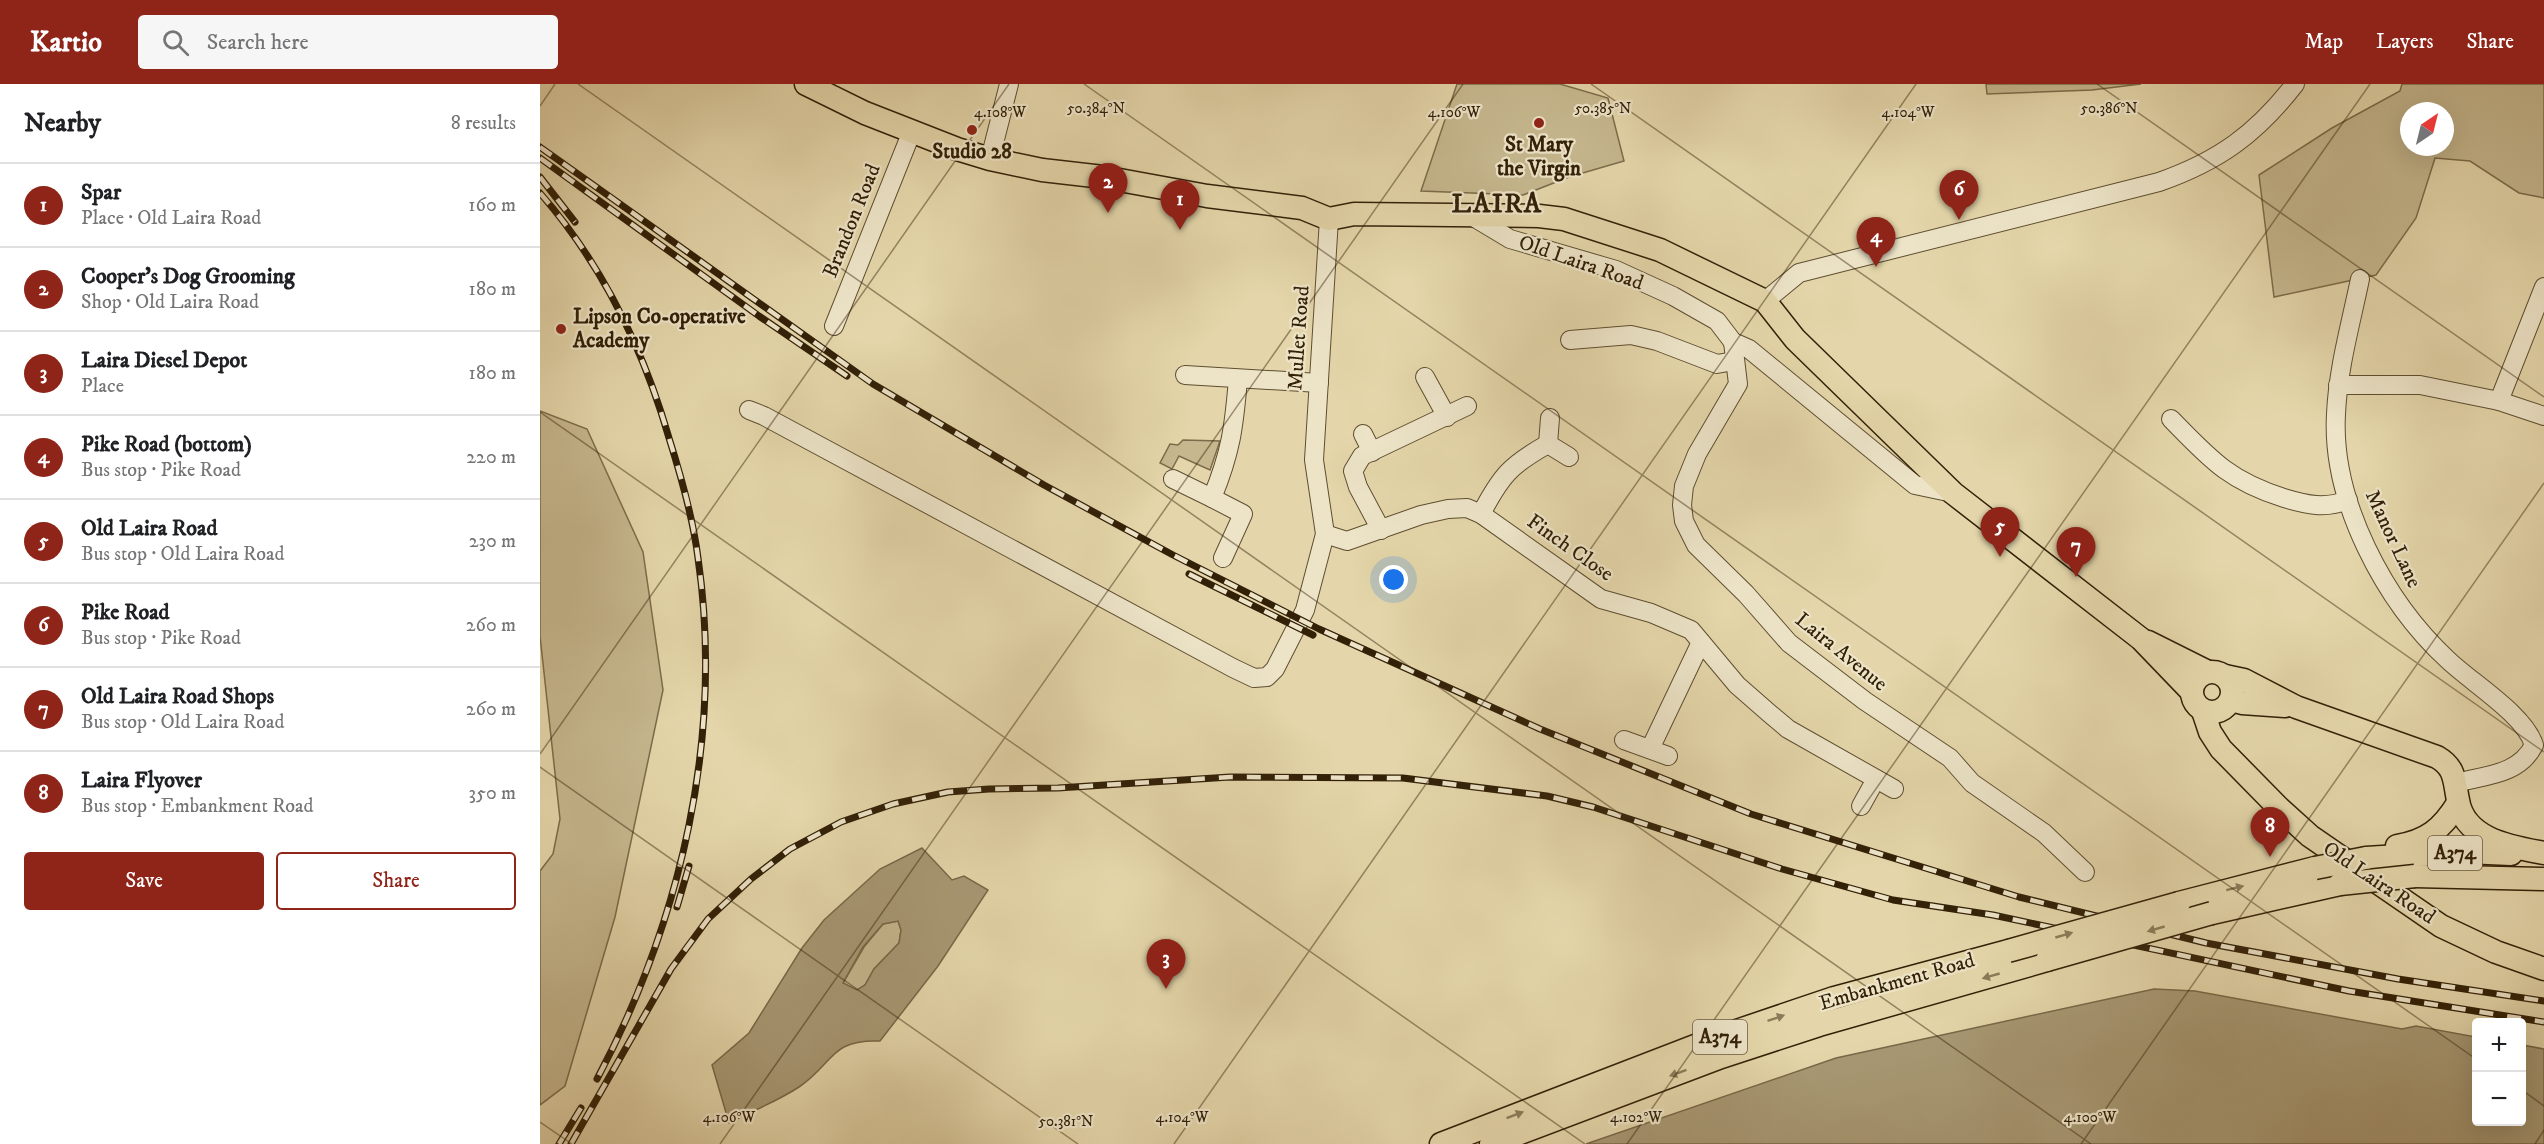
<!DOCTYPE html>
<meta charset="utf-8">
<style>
:root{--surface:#fff;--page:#f6f6f6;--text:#202124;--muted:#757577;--line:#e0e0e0;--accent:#8f2418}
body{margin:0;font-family:"IM FELL DW Pica",serif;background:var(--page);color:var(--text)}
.controls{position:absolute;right:18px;bottom:18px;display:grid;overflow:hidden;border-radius:6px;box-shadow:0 6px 24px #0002}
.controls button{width:54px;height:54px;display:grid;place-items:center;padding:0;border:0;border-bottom:2px solid var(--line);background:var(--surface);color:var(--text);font:30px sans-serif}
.compass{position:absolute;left:1860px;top:18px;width:54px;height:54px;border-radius:50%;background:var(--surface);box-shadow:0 6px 24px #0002;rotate:35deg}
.you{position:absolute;left:854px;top:496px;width:21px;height:21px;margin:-15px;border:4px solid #fff;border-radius:50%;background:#1a73e8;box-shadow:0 0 0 9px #1a73e833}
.badge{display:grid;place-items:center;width:39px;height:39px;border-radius:50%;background:var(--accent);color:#fff;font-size:20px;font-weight:700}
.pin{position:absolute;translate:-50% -50px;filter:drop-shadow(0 2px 3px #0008)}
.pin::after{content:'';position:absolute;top:32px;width:21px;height:18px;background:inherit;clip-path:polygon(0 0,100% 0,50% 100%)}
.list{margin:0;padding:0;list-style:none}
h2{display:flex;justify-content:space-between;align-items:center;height:78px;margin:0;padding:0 24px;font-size:26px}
h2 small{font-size:20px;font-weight:400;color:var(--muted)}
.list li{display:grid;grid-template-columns:39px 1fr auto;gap:18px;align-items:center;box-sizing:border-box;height:84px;padding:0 24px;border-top:2px solid var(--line)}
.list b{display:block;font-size:22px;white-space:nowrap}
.list p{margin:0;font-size:20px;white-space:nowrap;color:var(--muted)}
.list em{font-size:20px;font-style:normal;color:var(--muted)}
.actions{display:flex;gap:12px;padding:18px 24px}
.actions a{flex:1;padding:14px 0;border:2px solid var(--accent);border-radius:6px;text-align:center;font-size:21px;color:var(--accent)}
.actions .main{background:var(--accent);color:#fff}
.icon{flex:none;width:33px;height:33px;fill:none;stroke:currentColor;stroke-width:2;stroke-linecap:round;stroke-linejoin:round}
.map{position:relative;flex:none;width:2004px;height:1060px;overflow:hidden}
header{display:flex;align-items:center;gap:36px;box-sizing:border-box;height:84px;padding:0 30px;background:var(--accent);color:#fff}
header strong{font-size:28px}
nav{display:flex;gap:33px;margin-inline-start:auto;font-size:21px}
.search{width:420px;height:54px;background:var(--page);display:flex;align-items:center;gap:15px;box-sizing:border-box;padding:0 21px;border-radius:6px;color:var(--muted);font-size:22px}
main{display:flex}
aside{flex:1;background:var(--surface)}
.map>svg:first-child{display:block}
</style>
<header>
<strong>Kartio</strong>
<div class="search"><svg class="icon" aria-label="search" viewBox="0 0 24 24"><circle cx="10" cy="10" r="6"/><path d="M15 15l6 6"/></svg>Search here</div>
<nav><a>Map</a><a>Layers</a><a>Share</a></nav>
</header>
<main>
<aside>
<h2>Nearby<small>8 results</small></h2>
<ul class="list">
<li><span class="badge">1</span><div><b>Spar</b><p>Place · Old Laira Road</p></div><em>160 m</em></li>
<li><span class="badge">2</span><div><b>Cooper's Dog Grooming</b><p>Shop · Old Laira Road</p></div><em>180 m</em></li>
<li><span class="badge">3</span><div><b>Laira Diesel Depot</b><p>Place</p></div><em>180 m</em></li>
<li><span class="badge">4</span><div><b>Pike Road (bottom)</b><p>Bus stop · Pike Road</p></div><em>220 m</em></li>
<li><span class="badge">5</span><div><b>Old Laira Road</b><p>Bus stop · Old Laira Road</p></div><em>230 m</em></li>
<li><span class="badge">6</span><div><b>Pike Road</b><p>Bus stop · Pike Road</p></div><em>260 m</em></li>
<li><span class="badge">7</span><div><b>Old Laira Road Shops</b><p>Bus stop · Old Laira Road</p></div><em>260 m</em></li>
<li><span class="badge">8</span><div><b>Laira Flyover</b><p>Bus stop · Embankment Road</p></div><em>350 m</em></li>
</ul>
<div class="actions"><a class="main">Save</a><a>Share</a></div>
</aside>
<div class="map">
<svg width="2004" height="1060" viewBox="0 0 2004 1060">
<rect width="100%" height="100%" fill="#e4d6aa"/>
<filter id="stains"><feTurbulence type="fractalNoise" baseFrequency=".00333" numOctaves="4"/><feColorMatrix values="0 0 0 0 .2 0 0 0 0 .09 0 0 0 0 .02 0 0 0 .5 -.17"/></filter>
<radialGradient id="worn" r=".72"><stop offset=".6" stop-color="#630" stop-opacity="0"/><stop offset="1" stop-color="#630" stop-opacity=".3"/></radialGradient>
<g fill="#c6b78e" stroke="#7c6c4a" stroke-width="1.5" fill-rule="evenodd">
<polygon points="917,0 1020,0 1068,14 1084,77 1029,93 983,111 881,107"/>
<polygon points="1446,0 1601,0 1552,6 1447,10"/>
<path d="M1862,0h142v114l-25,-5 -49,-32 -35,-3 -19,60 -40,57 -102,22 -15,-122 73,-47 68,-37zM1869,27h36v36h-36z"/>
<polygon points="0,327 47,345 103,468 123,606 75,833 25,1002 0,1021 0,787 13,770 20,735 0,552"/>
<polygon points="643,356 680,357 670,386 639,372 632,385 620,379 630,360 638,361"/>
<polygon points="358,837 361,846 359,859 334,885 325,901 317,907 303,899 324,863 343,840"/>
</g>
<g fill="#a79873" stroke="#786848" stroke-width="1.5" fill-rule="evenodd">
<path d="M382,764l30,32 12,-4 24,14 -50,76 -58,75c-51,-2 -46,23 -81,46 -21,14 -47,24 -70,36l-17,-58 37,-32 53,-85 22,-28 56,-51zM358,837l3,9 -2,13 -25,26 -9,16 -8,5 -14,-7 20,-36 20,-23z"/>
<polygon points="1614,905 1655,907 1862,945 1876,942 1936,953 1936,1038 1982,1038 1982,961 2004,965 2004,1060 1046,1060 1296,974"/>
</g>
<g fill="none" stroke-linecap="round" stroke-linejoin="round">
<defs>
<g id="minor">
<polyline points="450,75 469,0"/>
<polyline points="930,131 970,155 1076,186 1133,212 1177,237 1193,258 1209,265 1375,401 1413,409"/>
<path d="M1820,195c-9,44 -22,89 -24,135 -5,87 49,188 112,246 24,23 77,55 86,85 -15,30 -48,30 -78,38"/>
<path d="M1225,217l34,-28 360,-91c60,-21 97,-48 136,-98"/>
<polyline points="294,242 372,47"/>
<polyline points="1030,256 1091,251 1117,257 1177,280 1194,277"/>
<polyline points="1193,258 1198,300 1157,370 1144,402 1142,421 1144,437 1156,461 1206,510 1249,559 1325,617 1410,674 1432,699 1504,749 1545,788"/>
<polyline points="645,291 779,299"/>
<polyline points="885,293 907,333"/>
<polyline points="1798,301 1880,301 1959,317 2004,332"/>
<polyline points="1959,317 2004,203"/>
<polyline points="209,326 224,332 693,584 714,594 727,593 735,585 765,526 785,450 774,376 789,135"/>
<polyline points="1010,334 1008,360 1029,373"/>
<path d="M1631,335c39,40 58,62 113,79 23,7 41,11 64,2"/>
<polyline points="823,350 832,368"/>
<polyline points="633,395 672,414"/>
<path d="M941,430c20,-38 29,-49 67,-70"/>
<polyline points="841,446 818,403 813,387 822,372 927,322"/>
<polyline points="785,450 807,457 881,431 908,425 927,424 941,430 1061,515 1111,529 1151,546 1197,601 1229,629 1248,645 1354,705"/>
<path d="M683,474l20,-44 -31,-16c19,-46 22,-71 26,-119"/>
<polyline points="1084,656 1128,672"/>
<polyline points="1110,665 1161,558"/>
<polyline points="1321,722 1336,695"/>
</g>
<g id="major">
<polyline points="266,0 325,29 417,65 450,75 502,86 563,93 667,112 762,124 789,135 814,130 999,132 1024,135 1120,166 1225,217 1255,255 1413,409 1601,555 1651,607"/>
<polyline points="1608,558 1668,588"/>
<circle cx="1672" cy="608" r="20"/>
<path d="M1685,592l19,4 52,27 141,50c19,11 17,24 21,43 6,40 54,47 86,53"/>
<polyline points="1691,616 1702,619 1745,622"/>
<polyline points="1663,627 1670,648 1681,665 1738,723 1770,752 1901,842 1956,868 2004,885"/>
<path d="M1857,762c30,-5 45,-17 61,-43"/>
<polyline points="1826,774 1926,768 1971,770"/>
<polyline points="1875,792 2004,795"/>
<polyline points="1639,819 1775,784"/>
<polyline points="1672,829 1800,800"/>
<polyline points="901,1060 1176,954 1294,914 1468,867"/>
<polyline points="951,1060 1181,973 1279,941 1507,876"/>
</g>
</defs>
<use href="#minor" stroke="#5e4e30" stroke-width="20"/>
<use href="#major" stroke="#322007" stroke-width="25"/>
<use href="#minor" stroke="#ede4c8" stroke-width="18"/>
<use href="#major" stroke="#e4d6aa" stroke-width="22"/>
<defs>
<g id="rail">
<polyline points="0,63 333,300 504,401 633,471 779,545 1000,645 1211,730 1479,813 1666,859 1858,895 2004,917"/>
<polyline points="0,74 219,232 307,292"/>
<polyline points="0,93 35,138"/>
<path d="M0,109c62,71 103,155 129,245 12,38 24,80 29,120 26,179 -17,363 -101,521"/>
<polyline points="649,490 773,551"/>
<polyline points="137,823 149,782"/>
<polyline points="19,1060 41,1024"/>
<polyline points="31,1060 131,885 168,835 211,795 250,765 301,738 353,720 408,708 449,705 518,704 690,693 863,694 1007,712 1053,723 1242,785 1353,816 1453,831 1809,907 2004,938"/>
</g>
</defs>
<use href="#rail" stroke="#322007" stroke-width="7"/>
<use href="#rail" stroke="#ede4c8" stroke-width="4.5" stroke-dasharray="14" stroke-linecap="butt"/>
<defs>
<g id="major-bridge">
<polyline points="1775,784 1826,774"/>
<polyline points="1800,800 1875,792"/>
<polyline points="1468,867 1639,819"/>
<polyline points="1507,876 1672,829"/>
</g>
</defs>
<use href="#major-bridge" stroke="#322007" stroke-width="25" stroke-linecap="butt"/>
<use href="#major-bridge" stroke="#e4d6aa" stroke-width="22"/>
</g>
<defs><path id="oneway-solid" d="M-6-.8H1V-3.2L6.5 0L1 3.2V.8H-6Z" transform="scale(1.5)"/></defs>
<g fill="#8b7b58">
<use href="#oneway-solid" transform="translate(1695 804) rotate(-14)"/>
<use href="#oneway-solid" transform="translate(1616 845) rotate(164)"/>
<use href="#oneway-solid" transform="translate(1524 851) rotate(-16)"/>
<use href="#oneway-solid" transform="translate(1451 892) rotate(164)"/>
<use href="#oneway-solid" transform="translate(1236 934) rotate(-19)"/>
<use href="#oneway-solid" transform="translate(1138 989) rotate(160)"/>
<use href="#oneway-solid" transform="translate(975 1031) rotate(-21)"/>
</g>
<path fill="none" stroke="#322007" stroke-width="1.5" stroke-opacity="0.45" d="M38,0l1513,1060M544,0l1392,975M1051,0l953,668M1557,0l447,313M0,22l15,-22M0,328l1045,732M0,670l469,-670M0,683l538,377M1982,1006l22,16M0,1038l32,22M180,1060l743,-1060M634,1060l742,-1060M1087,1060l743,-1060M1541,1060l463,-661M1995,1060l9,-14"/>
<g fill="#8f2418" stroke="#ede4c8" stroke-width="2">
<circle cx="999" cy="39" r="6"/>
<circle cx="432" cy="46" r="6"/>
<circle cx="21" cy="245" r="6"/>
</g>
<g text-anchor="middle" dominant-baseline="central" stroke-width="4.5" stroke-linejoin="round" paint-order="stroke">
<g fill="#ede4c8" stroke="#6a5b41" stroke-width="1.5">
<rect x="1888" y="752" width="54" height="34" rx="4.5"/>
<rect x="1153" y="936" width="54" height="34" rx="4.5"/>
</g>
<g font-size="20" font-weight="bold" fill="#322007">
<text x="1915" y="769">A374</text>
<text x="1180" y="953">A374</text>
</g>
<g font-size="21" font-weight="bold" fill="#322007" stroke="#ede4c8">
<text x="999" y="61">St Mary<tspan x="999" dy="24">the Virgin</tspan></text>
<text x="432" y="68">Studio 28</text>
<text x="33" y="233" text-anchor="start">Lipson Co-operative<tspan x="33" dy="24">Academy</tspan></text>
</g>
<g font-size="21" fill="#322007" stroke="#ede4c8">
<text transform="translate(312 137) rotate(-68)">Brandon Road</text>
<text transform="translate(1041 179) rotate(19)">Old Laira Road</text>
<text transform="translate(759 254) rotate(-86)">Mullet Road</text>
<text transform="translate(1853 455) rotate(65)">Manor Lane</text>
<text transform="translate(1030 464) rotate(35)">Finch Close</text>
<text transform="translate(1301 568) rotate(39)">Laira Avenue</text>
<text transform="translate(1839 799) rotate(34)">Old Laira Road</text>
<text transform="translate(1357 898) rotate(-16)">Embankment Road</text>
</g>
<g font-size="27" font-weight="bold" letter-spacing="1.5" fill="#322007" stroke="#ede4c8">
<text x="957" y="120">LAIRA</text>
</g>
</g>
<g font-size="15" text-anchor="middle" fill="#322007" stroke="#ede4c8" stroke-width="4.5" stroke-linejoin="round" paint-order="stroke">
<text x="1569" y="29">50.386°N</text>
<text x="556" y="29">50.384°N</text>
<text x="1063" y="29">50.385°N</text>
<text x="460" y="33">4.108°W</text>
<text x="914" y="33">4.106°W</text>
<text x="1368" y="33">4.104°W</text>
<text x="189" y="1038">4.106°W</text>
<text x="642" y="1038">4.104°W</text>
<text x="1096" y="1038">4.102°W</text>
<text x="1550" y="1038">4.100°W</text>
<text x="526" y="1042">50.381°N</text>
</g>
<rect width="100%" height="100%" filter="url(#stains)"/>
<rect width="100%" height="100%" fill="url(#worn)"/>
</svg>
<div class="controls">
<button>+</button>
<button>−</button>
</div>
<svg class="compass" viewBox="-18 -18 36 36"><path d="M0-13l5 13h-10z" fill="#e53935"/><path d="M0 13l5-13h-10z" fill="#757577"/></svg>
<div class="you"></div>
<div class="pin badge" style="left:640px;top:146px">1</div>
<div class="pin badge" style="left:568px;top:129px">2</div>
<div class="pin badge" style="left:626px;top:905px">3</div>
<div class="pin badge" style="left:1336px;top:183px">4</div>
<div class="pin badge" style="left:1460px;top:473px">5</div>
<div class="pin badge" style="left:1419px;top:136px">6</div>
<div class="pin badge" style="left:1536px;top:493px">7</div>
<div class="pin badge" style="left:1730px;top:773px">8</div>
</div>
</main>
